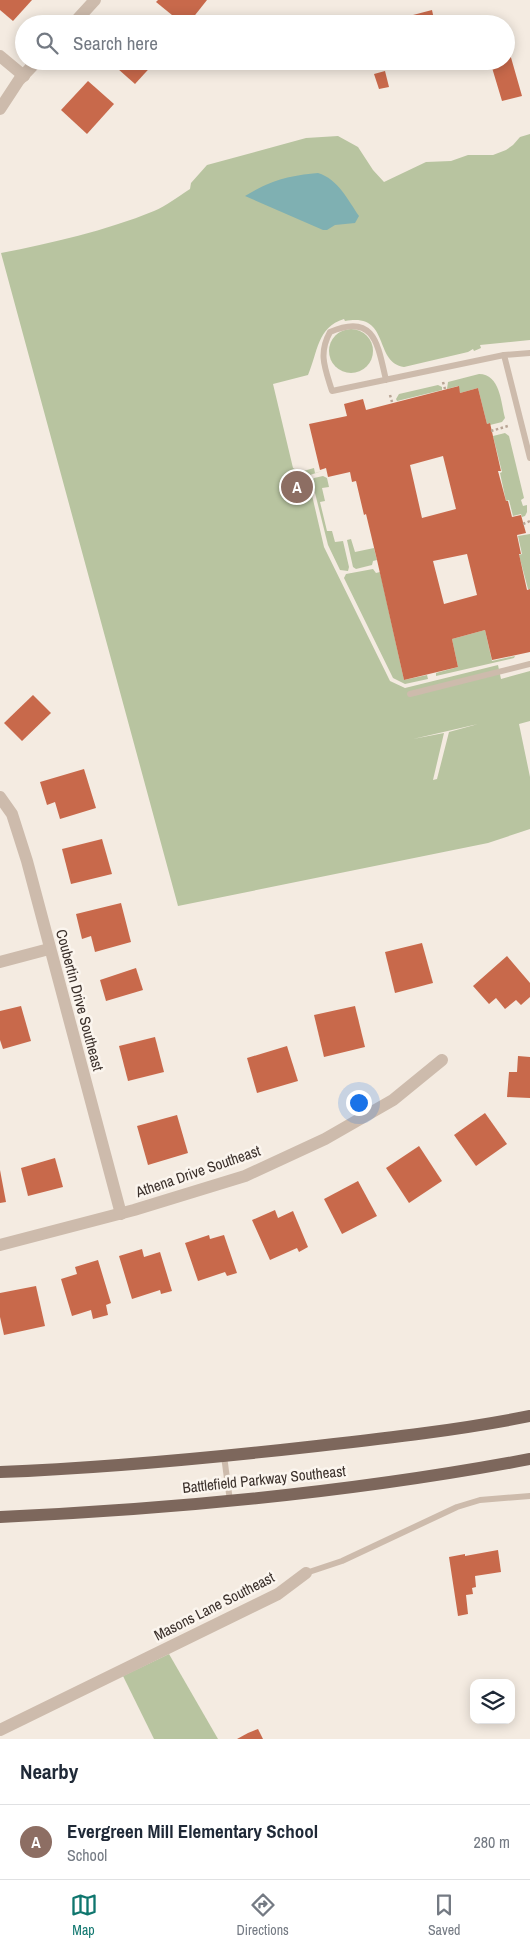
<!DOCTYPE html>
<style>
:root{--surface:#fff;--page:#f6f6f7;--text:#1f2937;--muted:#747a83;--line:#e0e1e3;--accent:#0f766e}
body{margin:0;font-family:"Archivo Narrow",sans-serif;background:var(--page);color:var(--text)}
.controls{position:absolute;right:15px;bottom:15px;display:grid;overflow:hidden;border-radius:10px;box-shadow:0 2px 12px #0003}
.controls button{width:45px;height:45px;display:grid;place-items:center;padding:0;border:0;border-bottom:1px solid var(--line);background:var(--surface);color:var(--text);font:25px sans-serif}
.you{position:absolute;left:358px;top:1102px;width:18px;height:18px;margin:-12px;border:4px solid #fff;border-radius:50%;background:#1a73e8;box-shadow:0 0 0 8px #1a73e833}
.badge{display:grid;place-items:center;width:32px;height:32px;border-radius:50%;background:var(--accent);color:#fff;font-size:16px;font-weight:700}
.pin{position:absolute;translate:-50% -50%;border:2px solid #fff;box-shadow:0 1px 5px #0006}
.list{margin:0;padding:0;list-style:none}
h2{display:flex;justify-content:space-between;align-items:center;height:65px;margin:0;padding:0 20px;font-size:21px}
h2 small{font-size:16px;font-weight:400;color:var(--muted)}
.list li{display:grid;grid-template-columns:32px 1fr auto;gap:15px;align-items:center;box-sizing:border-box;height:75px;padding:0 20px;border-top:1px solid var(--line)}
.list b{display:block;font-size:19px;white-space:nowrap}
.list p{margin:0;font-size:16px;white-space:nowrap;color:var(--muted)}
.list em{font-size:16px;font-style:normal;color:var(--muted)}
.icon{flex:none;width:28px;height:28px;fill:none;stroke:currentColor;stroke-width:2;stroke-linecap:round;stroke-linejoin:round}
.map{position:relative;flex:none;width:530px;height:1739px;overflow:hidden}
.search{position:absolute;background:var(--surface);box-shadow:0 2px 12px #0003;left:15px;right:15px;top:15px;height:55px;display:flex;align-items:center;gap:12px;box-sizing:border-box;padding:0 18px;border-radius:28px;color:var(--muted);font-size:19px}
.sheet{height:140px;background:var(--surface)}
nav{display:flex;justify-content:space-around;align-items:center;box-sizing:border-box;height:70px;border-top:1px solid var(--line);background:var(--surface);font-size:14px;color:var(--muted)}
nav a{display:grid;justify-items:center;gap:2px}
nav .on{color:var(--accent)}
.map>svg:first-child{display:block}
</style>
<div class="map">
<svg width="530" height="1739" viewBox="0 0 530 1739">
<rect width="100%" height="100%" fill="#f4ebe1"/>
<g fill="#b8c4a0" fill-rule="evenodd">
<path d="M530,134v206l-50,5 1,3 -7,3 -1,-2 -5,3 -64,15c-31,-5 -13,-55 -59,-46l-1,-2c-27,8 -26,33 -36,56l-35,9 20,84 7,4 14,-4 1,5 7,-2 -12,4 -2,3 16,69 66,134 15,7 93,-23 3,14 29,-8v50l-11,3 11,53v52l-42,14 -310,63 -177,-653c51,-10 104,-22 153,-42 12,-5 25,-15 36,-22l1,-6 16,-18 99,-27 32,-2 20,11 15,23 11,12 42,-20 25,-1 17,-6h25l13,-5 7,-5 7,-8zM478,724l-29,8 -12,47 -4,1 11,-47 -31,6z"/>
<circle cx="351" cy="351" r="22"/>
<path d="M479,374c21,0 22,28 26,44l-3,4 -12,3v-2l-3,1 -9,-36 -18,5 -2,-7 -11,3 1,-7z"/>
<polygon points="438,385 442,387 442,390 397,401 396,399 399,394"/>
<polygon points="505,433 509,436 524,498 521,500 523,506 527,505 527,512 525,516 522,517 521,514 513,516 509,500 506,501 500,473 502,472 493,436"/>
<polygon points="323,476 327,478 329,487 322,488 325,501 320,502 327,531 332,531 335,542 343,541 349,567 348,571 340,570 328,545 312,481 314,478"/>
<polygon points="530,534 530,589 528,589 519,555 522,554 518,536"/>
<polygon points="351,539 355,552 374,548 377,560 373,561 372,565 356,569 353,567 347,540"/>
<polygon points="373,569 376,573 380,572 404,680 427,675 428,679 405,684 393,678 344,578 346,574"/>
<polygon points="485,630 492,661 515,656 514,658 436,676 436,673 458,667 452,639"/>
<polygon points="169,1654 218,1739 154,1739 123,1676"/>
</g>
<path fill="#7fb0b2" d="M318,173c20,6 30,27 41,43l-4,7 -20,2 -8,5h-4l-78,-34c27,-16 42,-20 73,-23z"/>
<g fill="#c8694b" fill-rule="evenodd">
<polygon points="0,0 32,0 13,21 0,10"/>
<polygon points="158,0 207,0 188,24 183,24 156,2"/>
<polygon points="432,10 435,24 416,24 413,15"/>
<polygon points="506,51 508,54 510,54 522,96 502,101 490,61 506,61"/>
<polygon points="109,61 156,61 135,84"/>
<polygon points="385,71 389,87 379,89 374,74"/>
<polygon points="88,81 114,104 87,134 61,110"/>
<path d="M459,386l1,7 18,-5 9,36 3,-1 11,48h-3l8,30h2l4,16 9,-2 5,18 -9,2 4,19h-2l8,36 3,-1v63l-38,8 -7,-30 -33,9 6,28 -54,13 -27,-120 -11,-46 -2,1 -8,-34 -4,1 -2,-10 -22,5 -2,-9 -6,2 -11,-46 38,-8 -3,-12 19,-5 3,11zM443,456l13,53 -34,9 -12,-53zM467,554l10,41 -33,9 -11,-43z"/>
<polygon points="33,695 51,713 22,741 4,723"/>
<polygon points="84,769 96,808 60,819 55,802 47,805 40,782"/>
<polygon points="102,839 112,874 71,884 62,849"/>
<polygon points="121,903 131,942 95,952 91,936 82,939 76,914"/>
<polygon points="422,943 433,983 395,993 385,952"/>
<polygon points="507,956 530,983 530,997 521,1005 516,1000 505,1009 496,998 489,1004 473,986"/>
<polygon points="136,968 143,990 106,1001 100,980"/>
<polygon points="21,1006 31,1041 3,1049 0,1040 0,1011"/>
<polygon points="355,1006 365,1047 324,1057 314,1015"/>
<polygon points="155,1037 164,1072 128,1081 119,1046"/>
<polygon points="287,1046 298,1081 257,1093 247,1058"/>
<polygon points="518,1056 530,1057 530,1098 507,1097 509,1072 517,1072"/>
<polygon points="485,1113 507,1144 476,1166 454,1135"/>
<polygon points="177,1115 188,1153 148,1165 137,1126"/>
<polygon points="419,1146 442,1181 409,1203 386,1168"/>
<polygon points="55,1158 63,1187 28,1196 21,1168"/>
<polygon points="0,1170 6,1202 0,1203"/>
<polygon points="358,1181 377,1216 342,1234 324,1199"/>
<polygon points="275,1210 278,1218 293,1211 308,1247 299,1252 297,1248 270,1260 252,1220"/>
<polygon points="209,1235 210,1239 224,1235 237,1273 227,1276 225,1272 198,1281 185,1243"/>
<polygon points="142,1249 144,1257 160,1252 172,1291 161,1294 160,1290 132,1299 119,1256"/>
<polygon points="98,1260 111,1303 106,1305 108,1315 93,1319 91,1310 72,1316 61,1279 77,1274 75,1267"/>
<polygon points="36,1286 45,1326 4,1335 0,1317 0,1293"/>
<polygon points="498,1550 501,1572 475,1576 476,1587 472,1588 473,1594 466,1595 468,1614 458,1616 449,1557 465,1554 465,1556"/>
<polygon points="258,1729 263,1739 237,1739 248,1733"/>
</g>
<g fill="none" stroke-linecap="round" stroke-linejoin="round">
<g stroke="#b9a596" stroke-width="2.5" stroke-dasharray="2.5 2.5" stroke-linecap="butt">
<polyline points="443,382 445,389"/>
<polyline points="390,395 392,402"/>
<polyline points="491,431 508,426"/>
<polyline points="523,524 530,521"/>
</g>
<g stroke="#cdbbac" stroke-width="6">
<polyline points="504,355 530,458"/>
<path d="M386,380c-8,-34 -11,-68 -56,-48 -12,22 -5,36 2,59l172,-36 26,-2"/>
<polyline points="410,694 530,664"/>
<polyline points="224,1456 230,1501"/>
<polyline points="306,1573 342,1561 457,1507 480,1500 530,1496"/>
</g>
<g stroke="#cdbbac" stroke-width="12">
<polyline points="73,24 95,0"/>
<polyline points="0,56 24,76"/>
<polyline points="0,109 19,80 37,61"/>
<polyline points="0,797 12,814 27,861 121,1214"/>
<polyline points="0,962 49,949"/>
<polyline points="0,1245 134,1210 245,1176 325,1139 393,1100 442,1060"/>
<polyline points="0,1730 278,1594 306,1573"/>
</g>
<g stroke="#7d675c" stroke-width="12">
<path d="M0,1472c106,-4 211,-14 317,-26 71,-8 142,-16 213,-30"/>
<path d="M0,1517c177,-8 355,-25 530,-58"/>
</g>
</g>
<g text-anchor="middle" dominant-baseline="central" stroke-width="5" stroke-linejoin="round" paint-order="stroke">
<g font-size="15" fill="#3b302b" stroke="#fbf5ee">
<text transform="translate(80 1000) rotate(75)">Coubertin Drive Southeast</text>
<text transform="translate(198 1171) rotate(-19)">Athena Drive Southeast</text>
<text transform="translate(264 1479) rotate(-6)">Battlefield Parkway Southeast</text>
<text transform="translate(214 1606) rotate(-27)">Masons Lane Southeast</text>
</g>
</g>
</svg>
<div class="controls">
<button><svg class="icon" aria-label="layers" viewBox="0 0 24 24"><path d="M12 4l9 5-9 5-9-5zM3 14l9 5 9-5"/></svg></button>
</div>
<div class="you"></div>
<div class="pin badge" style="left:297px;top:487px;background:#8d6e63">A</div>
<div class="search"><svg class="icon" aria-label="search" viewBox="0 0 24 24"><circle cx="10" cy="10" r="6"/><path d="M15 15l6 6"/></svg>Search here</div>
</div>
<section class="sheet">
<h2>Nearby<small></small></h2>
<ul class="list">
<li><span class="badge" style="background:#8d6e63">A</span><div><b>Evergreen Mill Elementary School</b><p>School</p></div><em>280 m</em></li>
</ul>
</section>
<nav>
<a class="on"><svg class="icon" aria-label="map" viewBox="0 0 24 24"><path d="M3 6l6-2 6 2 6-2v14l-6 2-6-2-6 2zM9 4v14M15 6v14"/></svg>Map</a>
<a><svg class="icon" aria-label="directions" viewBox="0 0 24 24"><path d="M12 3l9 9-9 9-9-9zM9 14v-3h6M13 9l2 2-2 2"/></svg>Directions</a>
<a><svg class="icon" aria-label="saved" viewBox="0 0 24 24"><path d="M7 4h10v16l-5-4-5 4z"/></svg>Saved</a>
</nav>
